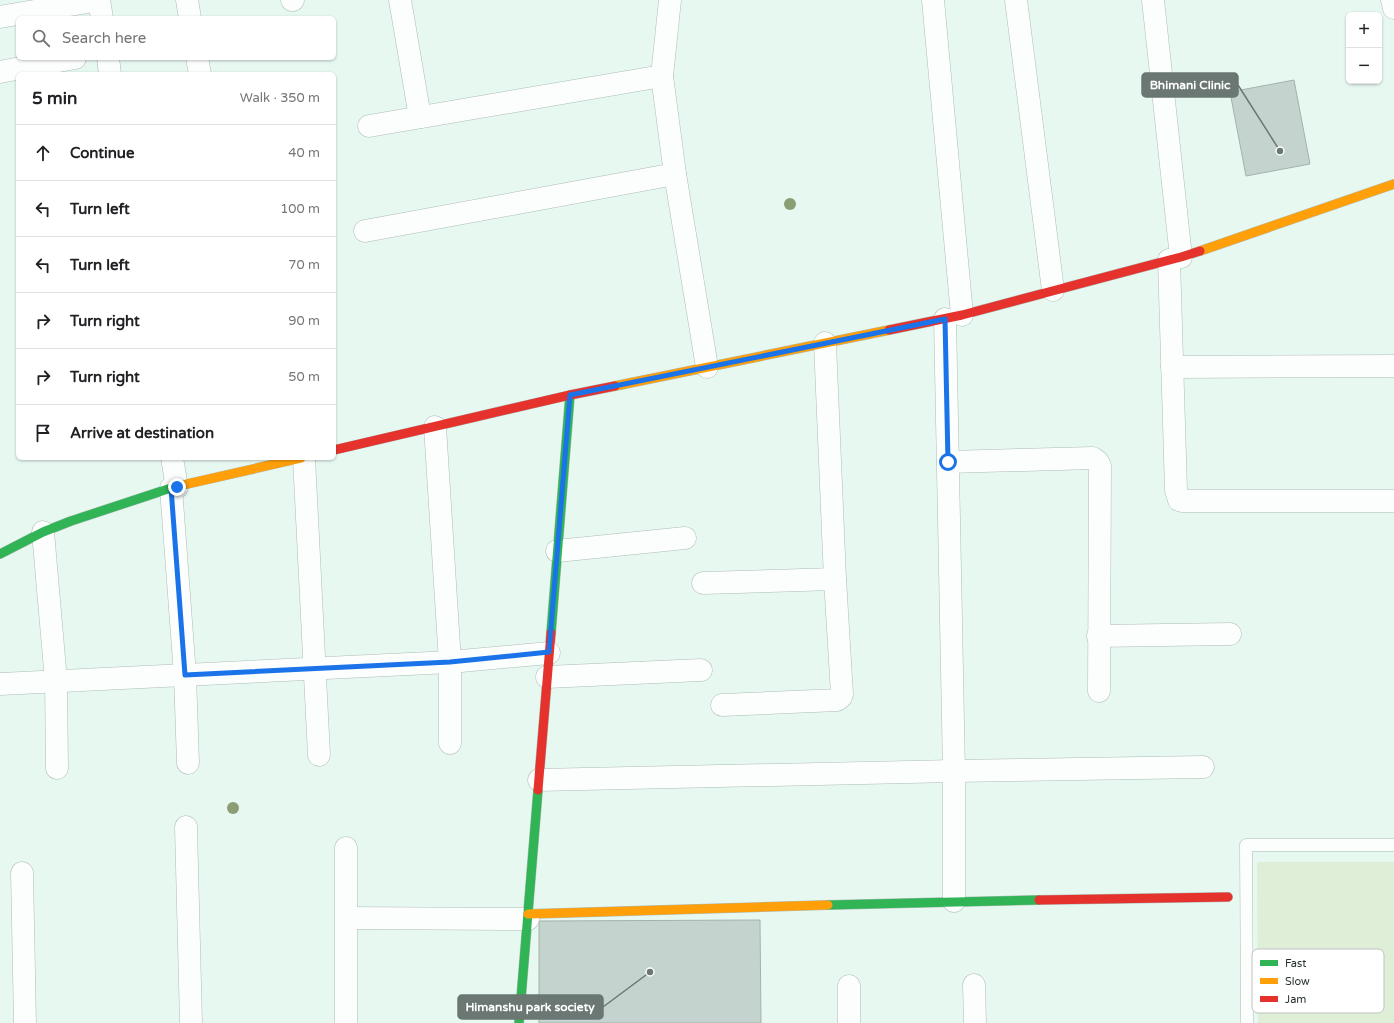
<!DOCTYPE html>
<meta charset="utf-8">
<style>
:root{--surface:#fff;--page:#f2f2f2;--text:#202124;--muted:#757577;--line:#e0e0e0}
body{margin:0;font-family:"Varela Round",sans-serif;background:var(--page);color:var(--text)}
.controls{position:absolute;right:12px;top:12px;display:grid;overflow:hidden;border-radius:6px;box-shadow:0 1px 3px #0004}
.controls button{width:36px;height:36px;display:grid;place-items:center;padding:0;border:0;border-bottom:1px solid var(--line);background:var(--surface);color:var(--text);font:20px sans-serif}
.stop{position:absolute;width:12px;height:12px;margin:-9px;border:3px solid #1a73e8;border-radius:50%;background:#fff}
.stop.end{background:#1a73e8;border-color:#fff;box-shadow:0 1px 4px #0008}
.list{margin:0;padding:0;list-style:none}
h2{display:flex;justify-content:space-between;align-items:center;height:52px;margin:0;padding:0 16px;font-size:17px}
h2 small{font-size:13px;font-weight:400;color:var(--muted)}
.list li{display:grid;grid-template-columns:26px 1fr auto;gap:12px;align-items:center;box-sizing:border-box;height:56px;padding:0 16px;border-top:1px solid var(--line)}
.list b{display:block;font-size:15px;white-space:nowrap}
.list em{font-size:13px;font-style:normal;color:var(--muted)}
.icon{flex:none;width:22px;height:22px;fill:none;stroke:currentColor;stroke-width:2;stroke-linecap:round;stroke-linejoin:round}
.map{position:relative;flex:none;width:1394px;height:1023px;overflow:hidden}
.search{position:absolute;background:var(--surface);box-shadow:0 1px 3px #0004;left:16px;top:16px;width:320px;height:44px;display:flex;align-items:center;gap:10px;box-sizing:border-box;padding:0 14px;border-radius:6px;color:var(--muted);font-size:15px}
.panel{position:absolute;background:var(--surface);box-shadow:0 1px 3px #0004;left:16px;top:72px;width:320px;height:388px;border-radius:6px}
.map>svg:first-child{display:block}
</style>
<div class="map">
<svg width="1394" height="1023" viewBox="0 0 1394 1023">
<rect width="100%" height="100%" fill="#e7f8f1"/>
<polygon fill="#dfefd7" points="1257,862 1394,862 1394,1023 1258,1023"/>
<g fill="#c5d3cf" stroke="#a3b2ae">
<polygon points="1294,80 1310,164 1246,176 1230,92"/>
<polygon points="760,920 761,1023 539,1023 539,921"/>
</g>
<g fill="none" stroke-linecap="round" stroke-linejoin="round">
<defs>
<polyline id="lane" points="1247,1023 1246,845 1394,845"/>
<g id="street">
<polyline points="99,0 102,18"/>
<polyline points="187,0 190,18"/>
<polyline points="292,0 293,0"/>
<polyline points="400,0 420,117"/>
<polyline points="670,0 662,76 675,174 707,367"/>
<polyline points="933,0 962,315"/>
<polyline points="1016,0 1053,290"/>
<polyline points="1153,0 1181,257"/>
<polyline points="1392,0 1394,8"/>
<polyline points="0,17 99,0"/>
<polyline points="108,58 110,74"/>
<polyline points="197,58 200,74"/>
<polyline points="0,72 75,58"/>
<polyline points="369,126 662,76"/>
<polyline points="365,231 675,174"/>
<polyline points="1169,260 1176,490 1179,500 1183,501 1394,501"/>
<polyline points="945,319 954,771 954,901"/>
<polyline points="1172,367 1394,366"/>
<polyline points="435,427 450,662 450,743"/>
<polyline points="172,458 177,487"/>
<polyline points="304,458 319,755"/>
<polyline points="948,462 1093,458 1098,462 1100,466 1099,691"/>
<polyline points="171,488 185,675 188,763"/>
<polyline points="43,532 56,681 57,768"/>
<polyline points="557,551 685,538"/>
<polyline points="703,583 835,579"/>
<polyline points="1098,636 1230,634"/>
<polyline points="547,677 701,670"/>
<polyline points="0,684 450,662 549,653"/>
<polyline points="722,705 837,700 841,697 842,694 835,579 825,343"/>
<polyline points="539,780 954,771 1203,767"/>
<polyline points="186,827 191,1023"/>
<polyline points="346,848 346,1023"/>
<polyline points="22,873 25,1023"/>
<polyline points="347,918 528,919"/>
<polyline points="974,985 975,1023"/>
<polyline points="849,986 849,1023"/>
</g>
<g id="fast">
<polyline points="0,554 43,532 71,521 171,488 187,484"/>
<polyline points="551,633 570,395"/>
<polyline points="828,905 1039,900"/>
<polyline points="519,1023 538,790"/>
</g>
<g id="slow">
<polyline points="1200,251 1394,184"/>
<polyline points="615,386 889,330"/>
<polyline points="187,484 301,458"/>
<polyline points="528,914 828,905"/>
</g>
<g id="jam">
<polyline points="889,330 962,315 1181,257 1200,251"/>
<polyline points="334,450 570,395 615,386"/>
<polyline points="538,790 551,633"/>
<polyline points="1039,900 1228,897"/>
</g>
</defs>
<use href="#lane" stroke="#aebcb6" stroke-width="13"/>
<use href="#street" stroke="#aebcb6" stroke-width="23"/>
<use href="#fast" stroke="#aebcb6" stroke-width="10"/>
<use href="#slow" stroke="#aebcb6" stroke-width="10"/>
<use href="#jam" stroke="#aebcb6" stroke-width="10"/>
<use href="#lane" stroke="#fbfefd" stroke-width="12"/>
<use href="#street" stroke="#fbfefd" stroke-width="22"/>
<use href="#fast" stroke="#30b455" stroke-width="9"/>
<use href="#slow" stroke="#ff9f0a" stroke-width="9"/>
<use href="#jam" stroke="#e5322d" stroke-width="9"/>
</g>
<g fill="#8a9d73">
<circle cx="790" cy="204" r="6"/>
<circle cx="233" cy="808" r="6"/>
</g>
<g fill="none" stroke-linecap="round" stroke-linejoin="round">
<polyline stroke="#1a73e8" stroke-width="5" points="177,487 171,488 185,675 450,662 549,652 570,395 945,319 948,462"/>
</g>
<rect x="1252" y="949" width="132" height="64" rx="6" fill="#fff" stroke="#bec1c0" stroke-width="1"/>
<rect x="1260" y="960" width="18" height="6" fill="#30b455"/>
<rect x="1260" y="978" width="18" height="6" fill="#ff9f0a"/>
<rect x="1260" y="996" width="18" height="6" fill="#e5322d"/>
<g font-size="11" fill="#26312d">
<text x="1285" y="967">Fast</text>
<text x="1285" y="985">Slow</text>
<text x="1285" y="1003">Jam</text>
</g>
<path fill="none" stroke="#6a7772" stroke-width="1.5" d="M1280 151L1238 85M650 972L603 1007"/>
<g fill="#6a7772" stroke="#fff" stroke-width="1.5">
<circle cx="1280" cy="151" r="4"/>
<circle cx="650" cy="972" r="4"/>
</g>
<g fill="#6a7772" stroke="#6a7772" stroke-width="1.5">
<rect x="1142" y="73" width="96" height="24" rx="4"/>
<rect x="458" y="995" width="145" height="24" rx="4"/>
</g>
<g font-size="12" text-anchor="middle" font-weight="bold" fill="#fff">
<text x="1190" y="89">Bhimani Clinic</text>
<text x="530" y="1011">Himanshu park society</text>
</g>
</svg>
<div class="controls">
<button>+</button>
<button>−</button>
</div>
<div class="stop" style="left:948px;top:462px"></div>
<div class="stop end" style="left:177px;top:487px"></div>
<div class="search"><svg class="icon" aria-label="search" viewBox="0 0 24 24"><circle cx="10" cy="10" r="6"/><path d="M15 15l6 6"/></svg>Search here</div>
<section class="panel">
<h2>5 min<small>Walk · 350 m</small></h2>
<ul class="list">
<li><svg class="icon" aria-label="ahead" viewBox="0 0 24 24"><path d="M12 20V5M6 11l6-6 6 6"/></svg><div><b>Continue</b></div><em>40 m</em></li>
<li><svg class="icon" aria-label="left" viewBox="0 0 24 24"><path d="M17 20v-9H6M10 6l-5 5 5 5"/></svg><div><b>Turn left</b></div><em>100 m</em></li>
<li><svg class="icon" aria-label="left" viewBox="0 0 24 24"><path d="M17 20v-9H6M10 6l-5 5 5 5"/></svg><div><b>Turn left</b></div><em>70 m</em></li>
<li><svg class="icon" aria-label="right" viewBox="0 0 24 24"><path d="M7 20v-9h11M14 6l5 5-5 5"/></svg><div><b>Turn right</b></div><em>90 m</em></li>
<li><svg class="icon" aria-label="right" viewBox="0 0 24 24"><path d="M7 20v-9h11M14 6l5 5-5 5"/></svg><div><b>Turn right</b></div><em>50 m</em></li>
<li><svg class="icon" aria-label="arrive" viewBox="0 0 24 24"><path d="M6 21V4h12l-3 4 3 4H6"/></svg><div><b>Arrive at destination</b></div></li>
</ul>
</section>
</div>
